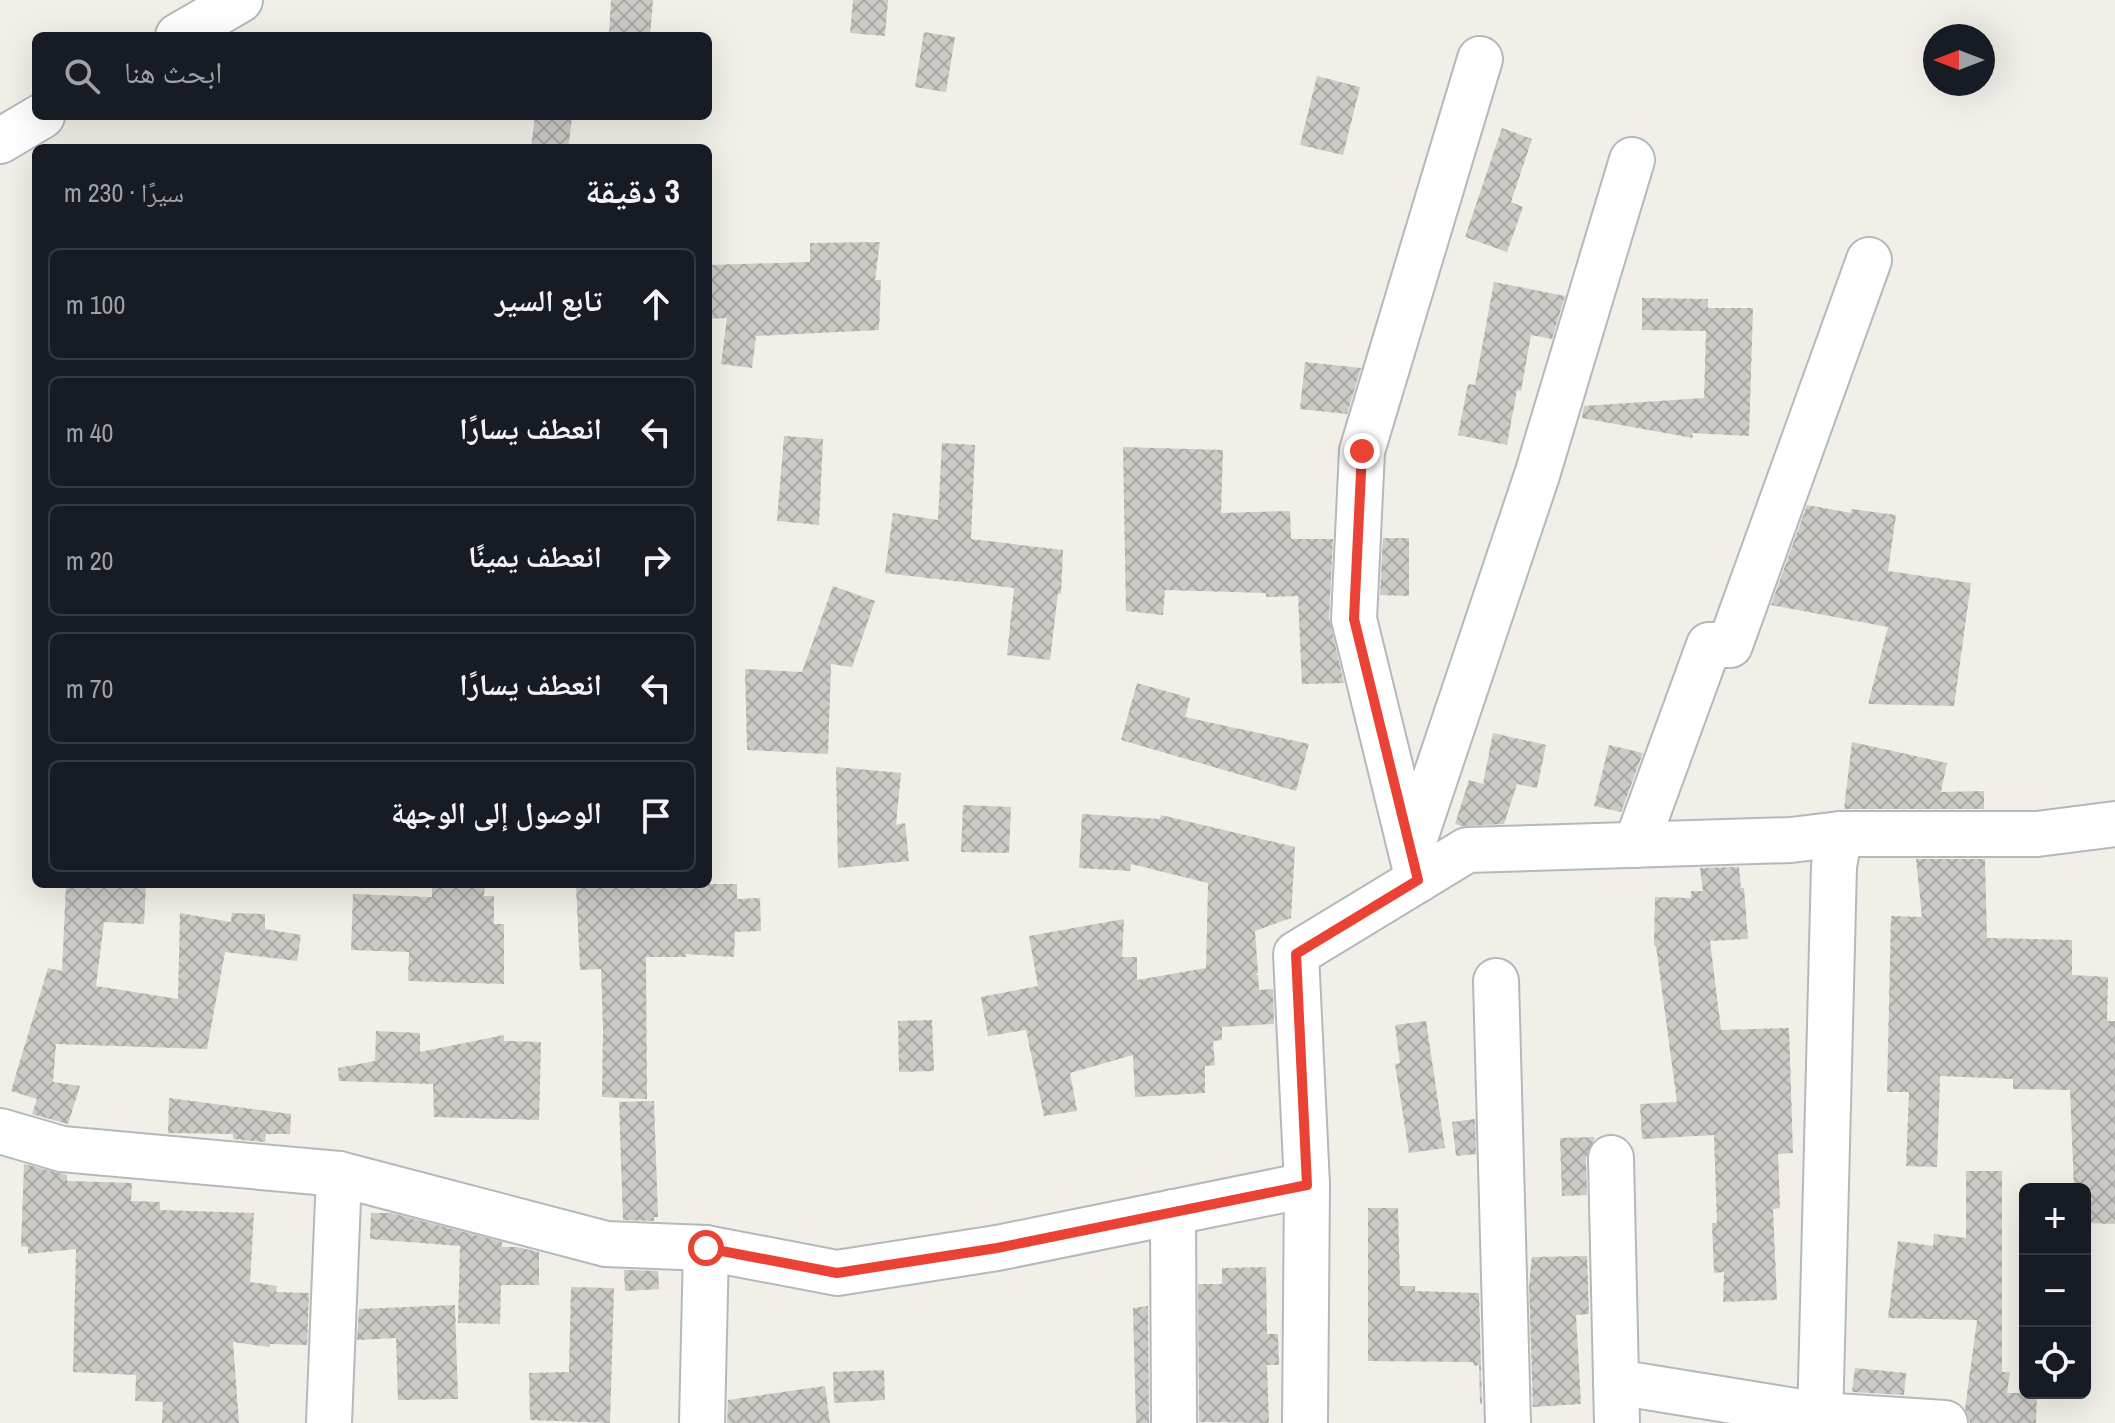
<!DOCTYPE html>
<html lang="ar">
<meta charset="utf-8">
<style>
:root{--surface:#171b24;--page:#20242c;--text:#f1f3f6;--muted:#9ea1a6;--line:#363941}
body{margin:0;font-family:"Archivo Narrow","Noto Naskh Arabic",sans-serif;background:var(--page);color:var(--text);direction:rtl}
.controls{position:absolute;right:24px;bottom:24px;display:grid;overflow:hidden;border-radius:12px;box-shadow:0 8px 32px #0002}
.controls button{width:72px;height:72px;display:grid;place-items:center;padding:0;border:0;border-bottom:2px solid var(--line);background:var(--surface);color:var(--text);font:40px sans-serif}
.compass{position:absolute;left:1923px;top:24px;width:72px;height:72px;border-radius:50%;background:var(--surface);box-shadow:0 8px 32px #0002;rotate:270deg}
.stop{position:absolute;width:24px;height:24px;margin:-18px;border:6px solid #ea4335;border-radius:50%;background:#fff}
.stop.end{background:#ea4335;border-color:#fff;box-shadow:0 2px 8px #0008}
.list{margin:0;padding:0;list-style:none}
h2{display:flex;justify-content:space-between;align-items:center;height:104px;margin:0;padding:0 32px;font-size:34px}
h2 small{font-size:26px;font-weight:400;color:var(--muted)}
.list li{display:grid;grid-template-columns:52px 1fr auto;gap:24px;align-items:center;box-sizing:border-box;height:112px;margin:0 16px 16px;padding:0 16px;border:2px solid var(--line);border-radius:12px}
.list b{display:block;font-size:30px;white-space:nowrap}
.list em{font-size:26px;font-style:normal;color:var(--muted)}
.icon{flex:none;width:44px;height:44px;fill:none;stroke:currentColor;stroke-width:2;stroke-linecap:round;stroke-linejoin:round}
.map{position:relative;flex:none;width:2115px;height:1423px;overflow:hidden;direction:ltr}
.search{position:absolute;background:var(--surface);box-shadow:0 8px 32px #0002;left:32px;top:32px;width:680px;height:88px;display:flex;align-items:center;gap:20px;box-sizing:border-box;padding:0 28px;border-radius:12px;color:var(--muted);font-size:30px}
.panel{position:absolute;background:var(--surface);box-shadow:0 8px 32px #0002;left:32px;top:144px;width:680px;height:744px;border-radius:12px;direction:rtl}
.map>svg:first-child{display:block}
</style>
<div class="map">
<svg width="2115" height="1423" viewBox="0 0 2115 1423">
<defs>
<pattern id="building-cross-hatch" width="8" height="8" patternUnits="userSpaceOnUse" patternTransform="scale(2)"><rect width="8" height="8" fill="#cccac5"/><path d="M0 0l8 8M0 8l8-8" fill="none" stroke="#a9a8a4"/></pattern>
</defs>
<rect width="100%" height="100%" fill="#f1efe8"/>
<g fill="url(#building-cross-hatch)">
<polygon points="611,0 653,0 650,36 609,33"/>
<polygon points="853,0 888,0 885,36 850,33"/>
<polygon points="924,32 955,37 946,92 915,87"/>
<polygon points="1317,76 1360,87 1343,155 1300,145"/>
<polygon points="535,116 572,119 568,148 531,148"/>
<polygon points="1502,128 1532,139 1511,202 1523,207 1507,252 1465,237"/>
<polygon points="880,242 875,280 881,280 879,330 756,336 752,368 721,364 727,318 708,319 708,265 810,262 810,243"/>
<polygon points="1494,282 1565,296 1552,339 1531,335 1521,391 1517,390 1507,445 1458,435 1468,384 1475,385"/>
<polygon points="1642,298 1708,299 1708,308 1753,308 1749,436 1692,433 1693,438 1582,418 1584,406 1704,398 1706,331 1642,330"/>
<polygon points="1305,362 1361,368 1347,414 1300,409"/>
<polygon points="784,436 823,439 819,525 777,521"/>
<polygon points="942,443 975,445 971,539 1063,550 1061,594 1058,593 1050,660 1007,655 1014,588 885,573 893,513 938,520"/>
<polygon points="1123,447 1223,450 1221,513 1290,511 1291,539 1333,539 1329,618 1344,683 1302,684 1298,596 1266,597 1266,593 1165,590 1163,615 1126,611"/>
<polygon points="1807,505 1851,513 1851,509 1896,515 1888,571 1971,583 1954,706 1868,704 1888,627 1771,605"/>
<polygon points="1383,538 1409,538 1409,596 1380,595"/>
<polygon points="833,586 875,601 852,667 831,664 828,754 747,750 745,669 802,672"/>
<polygon points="1137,683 1190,698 1185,717 1309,744 1296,791 1121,740"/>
<polygon points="1493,733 1546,745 1537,788 1517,784 1504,824 1462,826 1455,824 1469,780 1483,784"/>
<polygon points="1852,742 1947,763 1941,792 1984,791 1984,809 1844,809"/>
<polygon points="1609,745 1643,753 1621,812 1594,806"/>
<polygon points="836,767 901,773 896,825 905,823 909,861 838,868"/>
<polygon points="963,805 1011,807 1009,853 961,852"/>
<polygon points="1082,814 1160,819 1161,815 1295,847 1291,918 1255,931 1258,973 1255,975 1258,975 1259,990 1273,989 1274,1024 1222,1027 1222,1040 1213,1041 1215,1065 1205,1066 1205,1093 1135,1097 1133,1055 1070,1073 1077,1111 1044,1116 1026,1030 988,1036 981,997 1038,986 1029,936 1124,919 1122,957 1137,957 1137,980 1206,968 1208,883 1131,864 1130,871 1079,868"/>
<polygon points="1916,859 1985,859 1987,938 2072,940 2072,975 2108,977 2107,1021 2115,1021 2115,1224 2085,1223 2085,1189 2074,1189 2070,1090 2013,1089 2013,1079 1940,1076 1937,1167 1906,1166 1909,1092 1887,1092 1891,916 1922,917"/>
<polygon points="1739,867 1741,888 1744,888 1748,939 1710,941 1721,1030 1789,1028 1793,1153 1778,1154 1780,1208 1773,1209 1777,1300 1723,1302 1724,1272 1714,1273 1712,1223 1717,1223 1714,1135 1642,1139 1640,1104 1677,1102 1656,946 1654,946 1655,897 1691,898 1691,891 1703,891 1700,868"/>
<polygon points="66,884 146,884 144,924 104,922 96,986 178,999 180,913 231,922 232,913 265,914 265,929 301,935 297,961 225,952 207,1049 56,1044 53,1082 80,1086 68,1124 32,1114 37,1099 11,1091 48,968 62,971"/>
<polygon points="432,884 485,884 484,896 494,896 494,924 504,924 504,984 408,981 409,952 351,950 353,894 432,897"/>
<polygon points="633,884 737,884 737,899 760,898 761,931 735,932 734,957 686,954 686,957 646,957 647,1099 602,1097 603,1029 601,969 580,970 576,886"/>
<polygon points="932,1020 934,1071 899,1072 898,1021"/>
<polygon points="1426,1021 1445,1148 1409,1153 1395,1064 1400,1063 1395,1025"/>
<polygon points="376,1031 420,1033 420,1052 504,1035 504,1041 541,1042 539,1120 434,1117 433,1084 339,1081 338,1068 375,1061"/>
<polygon points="169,1098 291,1114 290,1134 266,1134 265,1142 233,1139 233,1134 168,1133"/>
<polygon points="654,1101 658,1217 654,1217 654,1221 623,1220 619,1102"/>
<polygon points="1475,1119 1476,1154 1456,1156 1452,1122"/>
<polygon points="1595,1137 1586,1158 1587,1195 1562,1196 1560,1138"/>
<polygon points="24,1164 67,1175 67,1181 132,1183 131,1201 160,1202 160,1210 254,1213 250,1282 277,1286 276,1292 309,1293 307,1345 270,1344 269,1347 233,1342 239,1423 162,1423 163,1402 135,1401 136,1375 73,1372 76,1249 28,1254 28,1247 21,1246"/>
<polygon points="1966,1171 2002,1171 2002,1372 2010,1372 2007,1393 2037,1393 2036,1423 1970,1423 1965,1409 1977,1320 1888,1318 1898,1241 1933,1246 1934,1234 1966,1238"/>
<polygon points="1368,1208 1398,1208 1400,1286 1415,1286 1415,1291 1479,1293 1482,1404 1480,1404 1479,1365 1474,1366 1473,1362 1368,1361"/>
<polygon points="371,1213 391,1213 502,1242 502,1247 517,1247 539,1252 539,1285 501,1285 500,1324 458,1323 460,1246 370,1239"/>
<polygon points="1587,1256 1589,1314 1576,1315 1581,1404 1533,1407 1529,1285 1532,1257"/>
<polygon points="1266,1267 1267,1334 1278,1334 1279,1365 1267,1365 1269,1423 1199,1422 1198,1284 1222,1284 1222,1268"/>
<polygon points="624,1270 658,1271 659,1289 625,1291"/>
<polygon points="571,1287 614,1288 610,1423 530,1420 529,1373 569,1372"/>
<polygon points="455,1305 458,1399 398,1400 396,1338 357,1340 359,1309"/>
<polygon points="1148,1306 1149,1423 1136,1423 1133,1308"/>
<polygon points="1855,1368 1906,1373 1904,1395 1852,1392"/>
<polygon points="884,1370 885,1400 834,1403 833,1372"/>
<polygon points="825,1386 830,1423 727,1423 728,1400"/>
</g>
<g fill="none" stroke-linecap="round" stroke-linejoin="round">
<defs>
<g id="minor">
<polyline points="178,36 240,0"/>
<polyline points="0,141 42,116"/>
<polyline points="1636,845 1709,645 1730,645 1869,260"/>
<polyline points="1411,850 1537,475 1632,160"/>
<polyline points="1418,880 1354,619 1362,451 1480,59"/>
<polyline points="1496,981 1508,1423"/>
<polyline points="0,1131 62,1149 339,1174 606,1244 706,1248 837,1273 997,1248 1307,1185"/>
<polyline points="1611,1158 1617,1423"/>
<polyline points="1173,1212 1174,1423"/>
<polyline points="1616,1382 1820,1415 1945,1423"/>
<polyline points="329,1423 339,1174"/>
<polyline points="702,1423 706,1248"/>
<polyline points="1305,1423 1307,1185 1296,954 1467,850 1791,840 1840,834 2037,834 2115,824"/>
<polyline points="1820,1423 1834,866 1840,834"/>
</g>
</defs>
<use href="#minor" stroke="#b5b8bc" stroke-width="48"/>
<use href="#minor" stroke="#fff" stroke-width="44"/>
</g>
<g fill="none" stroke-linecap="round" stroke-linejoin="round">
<polyline stroke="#ea4335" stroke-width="10" points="706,1248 837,1273 997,1248 1307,1185 1296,954 1418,880 1354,619 1362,451"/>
</g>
</svg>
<div class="controls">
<button>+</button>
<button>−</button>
<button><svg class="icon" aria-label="locate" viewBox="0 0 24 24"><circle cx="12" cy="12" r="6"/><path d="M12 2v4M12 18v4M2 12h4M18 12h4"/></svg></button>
</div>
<svg class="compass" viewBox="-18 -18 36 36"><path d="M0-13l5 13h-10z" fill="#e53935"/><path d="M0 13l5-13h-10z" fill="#9ea1a6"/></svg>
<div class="stop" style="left:706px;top:1248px"></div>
<div class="stop end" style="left:1362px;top:451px"></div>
<div class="search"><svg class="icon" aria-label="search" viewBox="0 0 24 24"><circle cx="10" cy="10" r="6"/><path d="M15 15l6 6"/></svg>ابحث هنا</div>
<section class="panel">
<h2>3 دقيقة<small>سيرًا · 230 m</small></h2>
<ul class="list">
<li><svg class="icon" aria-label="ahead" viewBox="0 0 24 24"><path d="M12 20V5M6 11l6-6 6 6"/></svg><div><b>تابع السير</b></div><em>100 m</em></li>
<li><svg class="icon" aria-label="left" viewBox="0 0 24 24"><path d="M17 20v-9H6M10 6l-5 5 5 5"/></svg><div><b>انعطف يسارًا</b></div><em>40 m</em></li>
<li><svg class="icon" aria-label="right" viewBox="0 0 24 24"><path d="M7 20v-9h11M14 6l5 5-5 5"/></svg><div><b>انعطف يمينًا</b></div><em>20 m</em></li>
<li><svg class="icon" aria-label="left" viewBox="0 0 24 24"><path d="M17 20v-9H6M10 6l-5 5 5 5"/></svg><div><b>انعطف يسارًا</b></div><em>70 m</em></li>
<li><svg class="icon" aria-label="arrive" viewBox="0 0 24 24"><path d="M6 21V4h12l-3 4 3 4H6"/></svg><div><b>الوصول إلى الوجهة</b></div></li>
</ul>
</section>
</div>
